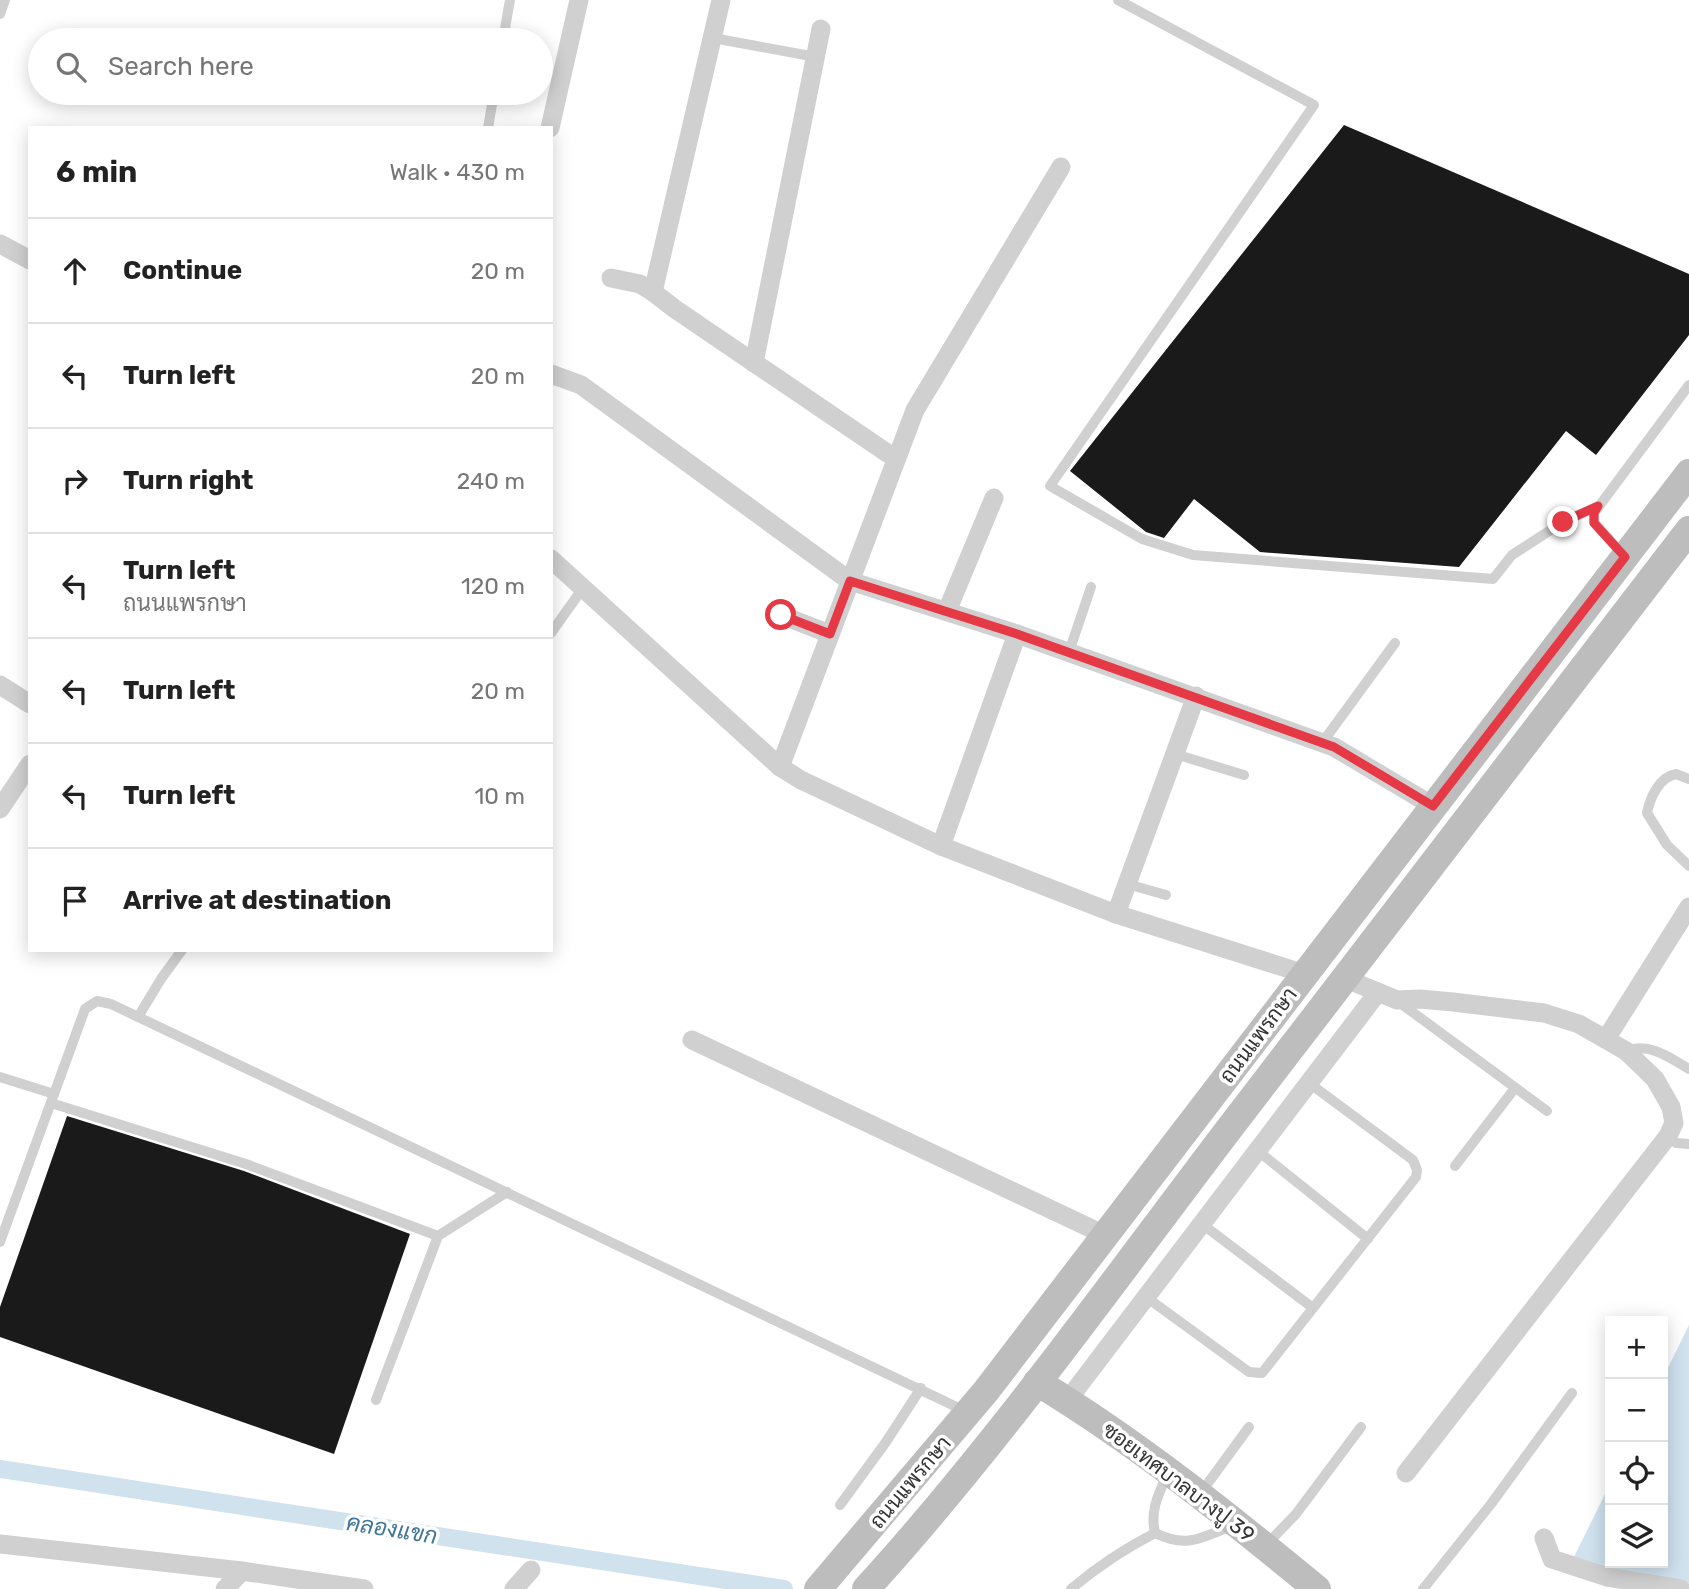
<!DOCTYPE html>
<meta charset="utf-8">
<style>
:root{--surface:#fff;--page:#f2f2f2;--text:#222;--muted:#767676;--line:#e0e0e0}
body{margin:0;font-family:Rubik,Sarabun,sans-serif;background:var(--page);color:var(--text)}
.controls{position:absolute;right:21px;bottom:21px;display:grid;overflow:hidden;border-radius:0px;box-shadow:0 4px 18px #0003}
.controls button{width:63px;height:63px;display:grid;place-items:center;padding:0;border:0;border-bottom:2px solid var(--line);background:var(--surface);color:var(--text);font:35px sans-serif}
.stop{position:absolute;width:21px;height:21px;margin:-16px;border:5px solid #e63946;border-radius:50%;background:#fff}
.stop.end{background:#e63946;border-color:#fff;box-shadow:0 2px 7px #0008}
.list{margin:0;padding:0;list-style:none}
h2{display:flex;justify-content:space-between;align-items:center;height:91px;margin:0;padding:0 28px;font-size:30px}
h2 small{font-size:23px;font-weight:400;color:var(--muted)}
.list li{display:grid;grid-template-columns:46px 1fr auto;gap:21px;align-items:center;box-sizing:border-box;height:105px;padding:0 28px;border-top:2px solid var(--line)}
.list b{display:block;font-size:26px;white-space:nowrap}
.list p{margin:0;font-size:23px;white-space:nowrap;color:var(--muted)}
.list em{font-size:23px;font-style:normal;color:var(--muted)}
.icon{flex:none;width:38px;height:38px;fill:none;stroke:currentColor;stroke-width:2;stroke-linecap:round;stroke-linejoin:round}
.map{position:relative;flex:none;width:1689px;height:1589px;overflow:hidden}
.search{position:absolute;background:var(--surface);box-shadow:0 4px 18px #0003;left:28px;top:28px;width:525px;height:77px;display:flex;align-items:center;gap:18px;box-sizing:border-box;padding:0 24px;border-radius:38px;color:var(--muted);font-size:26px}
.panel{position:absolute;background:var(--surface);box-shadow:0 4px 18px #0003;left:28px;top:126px;width:525px;height:826px;border-radius:0px}
.map>svg:first-child{display:block}
</style>
<div class="map">
<svg width="1689" height="1589" viewBox="0 0 1689 1589">
<rect width="100%" height="100%" fill="#fff"/>
<polygon fill="#cfe2ee" points="1689,1325 1689,1583 1663,1579 1566,1573 1610,1484 1610,1563 1663,1563 1663,1378"/>
<g fill="none" stroke-linecap="round" stroke-linejoin="round">
<polyline stroke="#cfe2ee" stroke-width="18" points="0,1469 784,1589"/>
</g>
<g fill="#1a1a1a">
<polygon points="1344,125 1689,274 1689,335 1596,455 1566,431 1459,567 1260,552 1194,499 1164,538 1146,532 1070,471"/>
<polygon points="67,1116 244,1171 410,1234 334,1454 0,1337 0,1307"/>
</g>
<g fill="none" stroke-linecap="round" stroke-linejoin="round">
<g stroke="#d0d0d0" stroke-width="10">
<polyline points="1118,0 1314,105 1050,486 1142,539 1193,555 1493,579 1512,555 1563,522 1598,506"/>
<polyline points="0,14 5,0"/>
<polyline points="713,38 816,57"/>
<polyline points="503,40 510,0"/>
<polyline points="488,128 494,93"/>
<polyline points="1622,554 1594,522 1594,513 1689,385"/>
<polyline points="551,633 583,588"/>
<polyline points="1069,652 1091,587"/>
<polyline points="1322,743 1395,643"/>
<polyline points="1175,754 1244,775"/>
<path d="M1689,779l-13,-5c-17,3 -26,24 -29,39l20,32 22,21"/>
<polyline points="1127,884 1166,895"/>
<polyline points="1400,1003 1547,1111"/>
<polyline points="138,1017 161,979 182,950"/>
<path d="M1626,1051c23,-9 43,6 63,18"/>
<polyline points="0,1077 54,1094"/>
<polyline points="51,1103 246,1164 438,1236"/>
<polyline points="1668,1136 1676,1143 1689,1144"/>
<polyline points="1258,1151 1368,1239"/>
<polyline points="1455,1166 1515,1088"/>
<polyline points="1202,1224 1313,1308"/>
<polyline points="0,1242 85,1009 97,1001 111,1004 965,1411"/>
<polyline points="1146,1297 1249,1372 1262,1373 1416,1177 1417,1170 1413,1160 1309,1083"/>
<polyline points="376,1400 438,1236 507,1192"/>
<path d="M1167,1475c-9,20 -17,36 -12,58 33,16 47,4 79,-8"/>
<polyline points="1200,1494 1249,1427"/>
<polyline points="840,1505 886,1442 921,1388"/>
<polyline points="1265,1546 1296,1514 1361,1427"/>
<path d="M1071,1589c26,-22 53,-40 84,-56"/>
<polyline points="1423,1589 1491,1504 1572,1393"/>
</g>
<g stroke="#d0d0d0" stroke-width="19">
<polyline points="721,0 653,292 675,309 896,459"/>
<polyline points="550,128 579,0"/>
<polyline points="0,244 30,260"/>
<polyline points="611,278 640,284 653,292"/>
<polyline points="754,363 821,29"/>
<polyline points="551,374 581,385 850,581 1017,634 1334,747 1433,806"/>
<polyline points="551,559 780,767 801,780 941,846 1116,914 1305,974"/>
<polyline points="947,611 994,498"/>
<polyline points="781,615 830,634"/>
<polyline points="0,685 30,704"/>
<polyline points="780,767 915,410 1061,167"/>
<polyline points="0,809 30,764"/>
<polyline points="941,846 1017,634"/>
<polyline points="1116,914 1196,696"/>
<polyline points="1344,978 1397,1000 1420,999 1453,1002 1544,1013 1579,1024 1626,1051 1655,1079 1671,1107 1674,1123 1668,1136 1406,1473"/>
<polyline points="1606,1039 1689,907"/>
<polyline points="692,1040 1105,1235"/>
<polyline points="1067,1401 1378,992"/>
<polyline points="1544,1538 1552,1559 1607,1577 1681,1589"/>
<polyline points="0,1544 242,1571 364,1589"/>
<polyline points="225,1589 242,1571"/>
<polyline points="514,1589 531,1570"/>
</g>
<g stroke="#bdbdbd" stroke-width="28">
<path d="M1037,1382c99,60 190,133 280,207"/>
<polyline points="818,1589 986,1391 1689,473"/>
<path d="M866,1589c131,-144 245,-305 363,-460 152,-200 307,-399 460,-599"/>
</g>
</g>
<g fill="none" stroke-linecap="round" stroke-linejoin="round">
<polyline stroke="#e63946" stroke-width="9" points="781,615 830,634 850,581 1017,634 1334,747 1433,806 1625,557 1594,523 1594,513 1598,506 1563,522"/>
</g>
<g text-anchor="middle" dominant-baseline="central" stroke-width="7" stroke-linejoin="round" paint-order="stroke">
<g font-size="21" fill="#333" stroke="#fff">
<text transform="translate(1258 1035) rotate(-53)">ถนนแพรกษา</text>
<text transform="translate(910 1482) rotate(-50)">ถนนแพรกษา</text>
<text transform="translate(1179 1482) rotate(37)">ซอยเทศบาลบางปู 39</text>
</g>
<g font-size="23" font-style="italic" fill="#3f7597" stroke="#fff">
<text transform="translate(392 1529) rotate(9)">คลองแขก</text>
</g>
</g>
</svg>
<div class="controls">
<button>+</button>
<button>−</button>
<button><svg class="icon" aria-label="locate" viewBox="0 0 24 24"><circle cx="12" cy="12" r="6"/><path d="M12 2v4M12 18v4M2 12h4M18 12h4"/></svg></button>
<button><svg class="icon" aria-label="layers" viewBox="0 0 24 24"><path d="M12 4l9 5-9 5-9-5zM3 14l9 5 9-5"/></svg></button>
</div>
<div class="stop" style="left:781px;top:615px"></div>
<div class="stop end" style="left:1563px;top:522px"></div>
<div class="search"><svg class="icon" aria-label="search" viewBox="0 0 24 24"><circle cx="10" cy="10" r="6"/><path d="M15 15l6 6"/></svg>Search here</div>
<section class="panel">
<h2>6 min<small>Walk · 430 m</small></h2>
<ul class="list">
<li><svg class="icon" aria-label="ahead" viewBox="0 0 24 24"><path d="M12 20V5M6 11l6-6 6 6"/></svg><div><b>Continue</b></div><em>20 m</em></li>
<li><svg class="icon" aria-label="left" viewBox="0 0 24 24"><path d="M17 20v-9H6M10 6l-5 5 5 5"/></svg><div><b>Turn left</b></div><em>20 m</em></li>
<li><svg class="icon" aria-label="right" viewBox="0 0 24 24"><path d="M7 20v-9h11M14 6l5 5-5 5"/></svg><div><b>Turn right</b></div><em>240 m</em></li>
<li><svg class="icon" aria-label="left" viewBox="0 0 24 24"><path d="M17 20v-9H6M10 6l-5 5 5 5"/></svg><div><b>Turn left</b><p>ถนนแพรกษา</p></div><em>120 m</em></li>
<li><svg class="icon" aria-label="left" viewBox="0 0 24 24"><path d="M17 20v-9H6M10 6l-5 5 5 5"/></svg><div><b>Turn left</b></div><em>20 m</em></li>
<li><svg class="icon" aria-label="left" viewBox="0 0 24 24"><path d="M17 20v-9H6M10 6l-5 5 5 5"/></svg><div><b>Turn left</b></div><em>10 m</em></li>
<li><svg class="icon" aria-label="arrive" viewBox="0 0 24 24"><path d="M6 21V4h12l-3 4 3 4H6"/></svg><div><b>Arrive at destination</b></div></li>
</ul>
</section>
</div>
